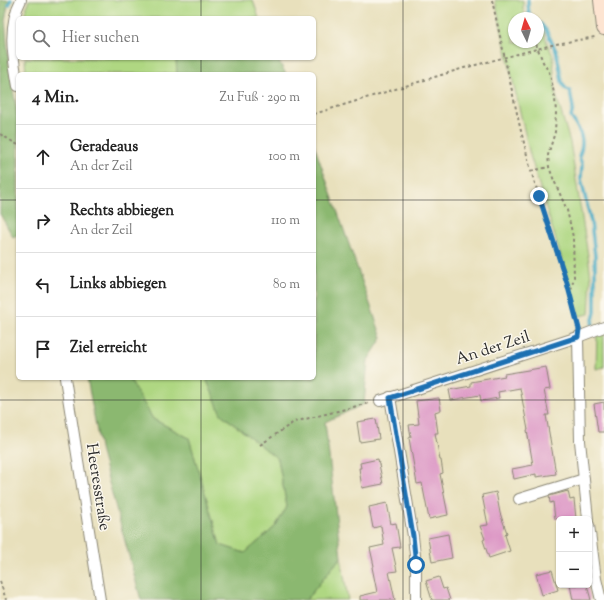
<!DOCTYPE html>
<html lang="de">
<meta charset="utf-8">
<style>
:root{--surface:#fff;--page:#f2f2f2;--text:#222;--muted:#767676;--line:#e0e0e0}
body{margin:0;font-family:"Sorts Mill Goudy",serif;background:var(--page);color:var(--text)}
.controls{position:absolute;right:12px;bottom:12px;display:grid;overflow:hidden;border-radius:6px;box-shadow:0 1px 3px #0004}
.controls button{width:36px;height:36px;display:grid;place-items:center;padding:0;border:0;border-bottom:1px solid var(--line);background:var(--surface);color:var(--text);font:20px sans-serif}
.compass{position:absolute;left:508px;top:12px;width:36px;height:36px;border-radius:50%;background:var(--surface);box-shadow:0 1px 3px #0004;rotate:355deg}
.stop{position:absolute;width:12px;height:12px;margin:-9px;border:3px solid #1f6fb2;border-radius:50%;background:#fff}
.stop.end{background:#1f6fb2;border-color:#fff;box-shadow:0 1px 4px #0008}
.list{margin:0;padding:0;list-style:none}
h2{display:flex;justify-content:space-between;align-items:center;height:52px;margin:0;padding:0 16px;font-size:17px}
h2 small{font-size:13px;font-weight:400;color:var(--muted)}
.list li{display:grid;grid-template-columns:26px 1fr auto;gap:12px;align-items:center;box-sizing:border-box;height:64px;padding:0 16px;border-top:1px solid var(--line)}
.list b{display:block;font-size:15px;white-space:nowrap}
.list p{margin:0;font-size:13px;white-space:nowrap;color:var(--muted)}
.list em{font-size:13px;font-style:normal;color:var(--muted)}
.icon{flex:none;width:22px;height:22px;fill:none;stroke:currentColor;stroke-width:2;stroke-linecap:round;stroke-linejoin:round}
.map{position:relative;flex:none;width:604px;height:600px;overflow:hidden}
.search{position:absolute;background:var(--surface);box-shadow:0 1px 3px #0004;left:16px;top:16px;width:300px;height:44px;display:flex;align-items:center;gap:10px;box-sizing:border-box;padding:0 14px;border-radius:6px;color:var(--muted);font-size:15px}
.panel{position:absolute;background:var(--surface);box-shadow:0 1px 3px #0004;left:16px;top:72px;width:300px;height:308px;border-radius:6px}
.map>svg:first-child{display:block}
</style>
<div class="map">
<svg width="604" height="600" viewBox="0 0 604 600">
<rect width="100%" height="100%" fill="#fbf7ec"/>
<filter id="ink" filterUnits="userSpaceOnUse"><feTurbulence type="fractalNoise" baseFrequency=".025" numOctaves="2"/><feDisplacementMap in="SourceGraphic" scale="8" xChannelSelector="R" yChannelSelector="G"/><feConvolveMatrix kernelMatrix="1 2 1 2 8 2 1 2 1" color-interpolation-filters="sRGB"/></filter>
<filter id="wash" filterUnits="userSpaceOnUse"><feTurbulence type="fractalNoise" baseFrequency=".012" numOctaves="4" result="noise"/><feDisplacementMap in="SourceGraphic" scale="16" xChannelSelector="R" yChannelSelector="G"/><feGaussianBlur stdDeviation="0.9" result="paint"/><feColorMatrix in="noise" values="0 0 0 0 0 0 0 0 0 0 0 0 0 0 0 0 0 1.4 0 .05"/><feComposite in="paint" operator="in"/></filter>
<g filter="url(#wash)">
<rect width="100%" height="100%" fill="#e8e0bc"/>
<g fill="#afd782" stroke="#6d8156">
<polygon points="29,0 253,0 259,18 24,18 26,8"/>
<polygon points="495,0 523,0 523,9 526,18 514,18 514,42 538,42 538,27 544,32 547,43 553,56 554,75 556,95 570,142 589,262 591,278 589,314 579,316 530,155 512,77"/>
<polygon points="25,58 176,58 177,74 26,74"/>
<polygon points="604,329 604,367 596,369 597,331"/>
<polygon points="130,378 206,378 221,414 278,459 287,507 275,527 245,553 220,545 189,438 153,419 131,382"/>
<polygon points="341,557 348,600 306,600"/>
</g>
<g fill="#8bb870" stroke="#5b724e">
<polygon points="0,0 9,0 5,20 9,66 18,119 18,235 13,237 0,214"/>
<polygon points="176,58 277,58 286,74 177,74"/>
<polygon points="314,145 382,338 368,360 364,404 325,422 341,557 306,600 141,600 101,453 87,378 130,378 131,382 153,419 189,438 220,545 245,553 275,527 287,507 278,459 221,414 206,378 314,378"/>
</g>
<g fill="none" stroke-linecap="round" stroke-linejoin="round">
<g stroke="#45aac5" stroke-width="3.5">
<path d="M528,0c0,6 0,13 3,18"/>
<polyline points="9,5 11,0"/>
<path d="M538,25l3,-1 5,6 10,21 4,19 2,12 3,6 5,3 3,17 -2,9c9,13 15,24 8,39l3,9 -1,14 10,43 4,34v56l-3,12"/>
</g>
</g>
<g id="blocks">
<g fill="#dd99c6">
<polygon points="546,367 550,389 544,390 549,415 546,415 556,474 536,477 536,474 514,479 512,469 533,465 527,430 528,430 520,388 498,392 499,398 481,401 480,395 451,400 449,390 471,386 471,382 505,376 504,374"/>
<polygon points="439,398 441,410 435,412 438,433 435,433 440,460 441,460 443,473 440,474 448,515 429,519 422,483 417,484 409,438 411,437 409,425 419,424 416,401"/>
<polygon points="604,402 604,432 598,432 594,404"/>
<polygon points="376,419 379,439 360,442 357,422"/>
<polygon points="378,459 383,484 362,488 359,468 361,468 360,463"/>
<polygon points="568,491 570,500 574,499 576,519 555,519 553,502 550,503 549,496"/>
<polygon points="496,492 500,513 507,533 505,535 510,551 489,558 483,540 485,539 480,526 488,525 482,495"/>
<polygon points="387,503 391,524 396,523 400,547 392,548 397,571 389,572 395,600 360,600 360,596 377,592 372,567 374,566 370,548 384,545 381,526 373,528 369,507"/>
<polygon points="448,534 452,558 432,562 428,538"/>
<polygon points="552,570 558,590 542,595 536,574"/>
<polygon points="439,577 443,589 446,588 450,600 432,600 426,581"/>
<polygon points="570,585 587,585 591,600 573,600"/>
</g>
</g>
</g>
<g filter="url(#ink)">
<use href="#blocks" fill-opacity="0" stroke="#8a8674" stroke-width="1"/>
<g fill="none" stroke-linecap="round" stroke-linejoin="round">
<defs>
<g id="street">
<path d="M18,86c-5,-28 -11,-60 3,-86"/>
<polyline points="578,337 580,441 588,519"/>
<polyline points="65,378 100,600"/>
<polyline points="390,397 413,536 416,565 416,600"/>
<polyline points="380,401 578,337 604,327"/>
<polyline points="519,499 584,479"/>
<polyline points="589,525 596,579 601,600"/>
</g>
<polyline id="secondary" points="601,0 604,28"/>
</defs>
<use href="#street" stroke="#8a8674" stroke-width="12"/>
<use href="#secondary" stroke="#8a8674" stroke-width="16"/>
<g stroke="#8a8674" stroke-width="2" stroke-dasharray="3 3" stroke-linecap="butt">
<polyline points="492,0 520,127 531,171 567,283 578,325"/>
<polyline points="536,44 543,62 550,74 555,98 556,113 555,132 548,155 549,167 553,178 567,210 573,237 574,277 570,295"/>
<polyline points="314,114 464,68 556,44 595,37"/>
<polyline points="0,134 18,145"/>
<polyline points="531,171 549,167"/>
<polyline points="260,445 294,422 369,403"/>
<polyline points="0,581 6,600"/>
</g>
<use href="#street" stroke="#fff" stroke-width="10"/>
<use href="#secondary" stroke="#fde4d1" stroke-width="14"/>
</g>
</g>
<g fill="none" stroke-linecap="round" stroke-linejoin="round" filter="url(#ink)">
<polyline stroke="#1f6fb2" stroke-width="5" points="416,565 413,536 390,398 578,337 579,329 567,283 539,196"/>
</g>
<path fill="none" stroke="#2b2b2b" stroke-width="1" stroke-opacity="0.55" d="M201,0v18M403,0v600M201,58v16M0,200h18M314,200h290M201,378v222M0,400h604"/>
<g text-anchor="middle" dominant-baseline="central" stroke-width="3" stroke-linejoin="round" paint-order="stroke">
<g font-size="16" fill="#2b2b2b" stroke="#fbf7ec">
<text transform="translate(493 349) rotate(-18)">An der Zeil</text>
<text transform="translate(97 487) rotate(81)">Heeresstraße</text>
</g>
</g>
</svg>
<div class="controls">
<button>+</button>
<button>−</button>
</div>
<svg class="compass" viewBox="-18 -18 36 36"><path d="M0-13l5 13h-10z" fill="#e53935"/><path d="M0 13l5-13h-10z" fill="#767676"/></svg>
<div class="stop" style="left:416px;top:565px"></div>
<div class="stop end" style="left:539px;top:196px"></div>
<div class="search"><svg class="icon" aria-label="search" viewBox="0 0 24 24"><circle cx="10" cy="10" r="6"/><path d="M15 15l6 6"/></svg>Hier suchen</div>
<section class="panel">
<h2>4 Min.<small>Zu Fuß · 290 m</small></h2>
<ul class="list">
<li><svg class="icon" aria-label="ahead" viewBox="0 0 24 24"><path d="M12 20V5M6 11l6-6 6 6"/></svg><div><b>Geradeaus</b><p>An der Zeil</p></div><em>100 m</em></li>
<li><svg class="icon" aria-label="right" viewBox="0 0 24 24"><path d="M7 20v-9h11M14 6l5 5-5 5"/></svg><div><b>Rechts abbiegen</b><p>An der Zeil</p></div><em>110 m</em></li>
<li><svg class="icon" aria-label="left" viewBox="0 0 24 24"><path d="M17 20v-9H6M10 6l-5 5 5 5"/></svg><div><b>Links abbiegen</b></div><em>80 m</em></li>
<li><svg class="icon" aria-label="arrive" viewBox="0 0 24 24"><path d="M6 21V4h12l-3 4 3 4H6"/></svg><div><b>Ziel erreicht</b></div></li>
</ul>
</section>
</div>
